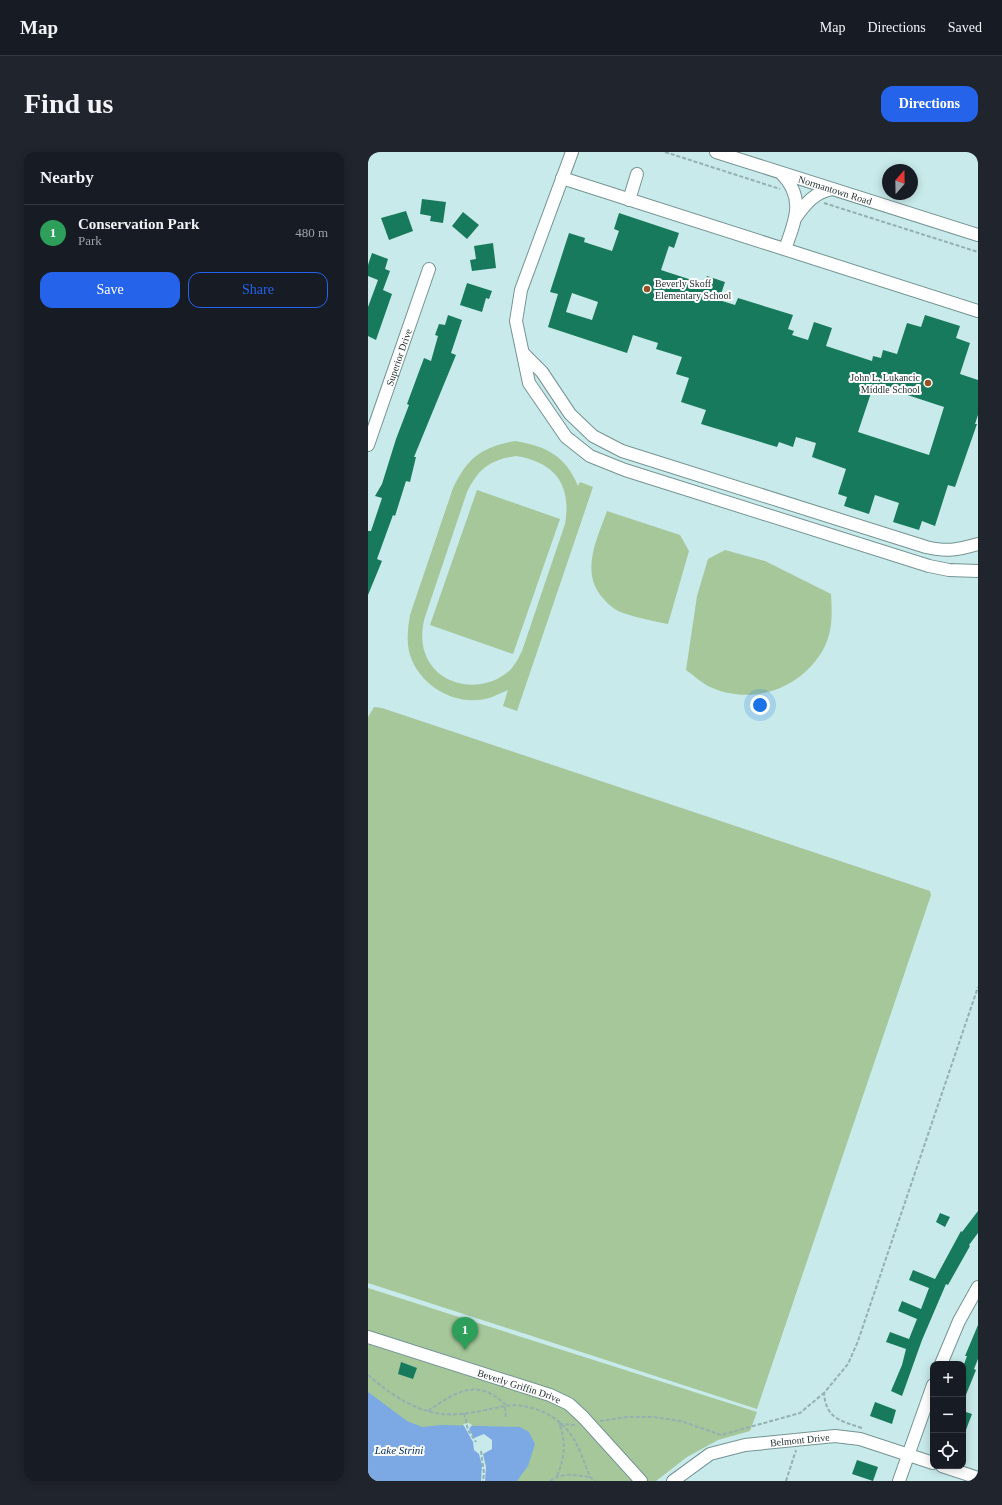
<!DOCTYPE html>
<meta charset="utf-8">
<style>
:root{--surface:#171b24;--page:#20242c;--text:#f1f3f6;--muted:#9ea1a6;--line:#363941;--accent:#2563eb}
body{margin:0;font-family:Georgia,serif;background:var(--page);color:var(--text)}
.controls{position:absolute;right:12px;bottom:12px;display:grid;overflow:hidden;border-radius:8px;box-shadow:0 2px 10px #0003}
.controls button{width:36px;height:36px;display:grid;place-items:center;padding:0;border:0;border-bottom:1px solid var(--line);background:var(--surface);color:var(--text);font:20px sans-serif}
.compass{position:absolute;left:514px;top:12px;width:36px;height:36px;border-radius:50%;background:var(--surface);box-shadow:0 2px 10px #0003;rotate:20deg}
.you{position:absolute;left:392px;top:553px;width:14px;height:14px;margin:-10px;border:3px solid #fff;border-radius:50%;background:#1a73e8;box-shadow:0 0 0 6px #1a73e833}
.badge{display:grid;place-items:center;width:26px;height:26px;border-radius:50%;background:var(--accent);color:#fff;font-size:13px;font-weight:700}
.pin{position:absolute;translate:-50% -33px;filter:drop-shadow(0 1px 2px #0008)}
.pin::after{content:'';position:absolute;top:21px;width:14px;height:12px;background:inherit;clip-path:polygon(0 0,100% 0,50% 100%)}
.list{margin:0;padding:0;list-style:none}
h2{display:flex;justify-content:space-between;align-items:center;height:52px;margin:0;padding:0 16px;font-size:17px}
h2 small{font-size:13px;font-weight:400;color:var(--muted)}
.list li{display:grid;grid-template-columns:26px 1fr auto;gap:12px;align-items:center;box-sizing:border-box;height:56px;padding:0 16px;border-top:1px solid var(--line)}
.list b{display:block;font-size:15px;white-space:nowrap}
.list p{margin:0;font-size:13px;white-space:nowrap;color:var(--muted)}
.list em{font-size:13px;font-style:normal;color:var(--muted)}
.actions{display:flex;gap:8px;padding:12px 16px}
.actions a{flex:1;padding:9px 0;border:1px solid var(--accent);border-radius:12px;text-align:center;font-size:14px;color:var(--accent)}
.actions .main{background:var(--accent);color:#fff}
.icon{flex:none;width:22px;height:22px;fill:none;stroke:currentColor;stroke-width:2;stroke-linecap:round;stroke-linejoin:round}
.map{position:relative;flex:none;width:610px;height:1329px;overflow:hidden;border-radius:12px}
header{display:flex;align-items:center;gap:24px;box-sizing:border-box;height:56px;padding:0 20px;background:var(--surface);border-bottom:1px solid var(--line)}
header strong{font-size:19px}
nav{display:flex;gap:22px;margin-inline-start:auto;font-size:14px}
.intro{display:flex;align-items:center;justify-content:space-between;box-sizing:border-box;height:96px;padding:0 24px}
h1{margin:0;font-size:28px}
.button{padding:10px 18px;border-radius:12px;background:var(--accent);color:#fff;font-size:14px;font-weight:700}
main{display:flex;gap:24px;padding:0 24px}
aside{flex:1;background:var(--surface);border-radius:12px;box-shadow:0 2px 10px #0003}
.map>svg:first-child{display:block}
</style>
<header>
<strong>Map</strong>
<nav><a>Map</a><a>Directions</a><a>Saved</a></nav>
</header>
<div class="intro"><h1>Find us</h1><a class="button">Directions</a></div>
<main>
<aside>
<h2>Nearby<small></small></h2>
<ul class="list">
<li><span class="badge" style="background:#2e9e5b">1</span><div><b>Conservation Park</b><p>Park</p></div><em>480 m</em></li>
</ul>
<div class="actions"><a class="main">Save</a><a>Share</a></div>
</aside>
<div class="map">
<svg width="610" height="1329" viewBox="0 0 610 1329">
<rect width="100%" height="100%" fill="#c8eaea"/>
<g fill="#a5c79a" fill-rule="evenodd">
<path d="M147,289c31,5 51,15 63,45l2,-4 13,5 -76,224 -14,-5 5,-16c-5,2 -11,5 -16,7 -33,12 -72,-10 -82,-42 -4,-14 -2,-27 0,-40l43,-127c15,-31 29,-41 62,-47zM148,304c39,6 56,29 49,68l-43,127c-3,6 -6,12 -10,17 -24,26 -74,22 -87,-15 -4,-11 -3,-22 -1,-33l43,-128c12,-24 23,-32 49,-36z"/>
<polygon points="109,338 192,367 145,502 62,473"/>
<path d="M239,359l73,24 9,16 -21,73c-15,-3 -30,-6 -45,-11 -9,-3 -16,-10 -22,-17 -20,-26 -4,-57 6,-85z"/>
<path d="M357,398l40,11 66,33c1,18 2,37 -7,54 -22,41 -73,59 -116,38 -7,-4 -15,-11 -22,-16l11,-74 11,-37z"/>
<polygon points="6,555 14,556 562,739 563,743 389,1257 0,1131 0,565"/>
<polygon points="0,1136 389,1260 382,1279 350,1288 319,1305 288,1329 0,1329"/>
</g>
<polygon fill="#7ca9e3" points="0,1240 39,1269 54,1275 74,1273 152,1275 161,1280 167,1292 160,1314 149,1329 0,1329"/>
<polygon fill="#c8eaea" points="95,1272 101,1271 104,1273 101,1277 106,1286 116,1282 124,1288 124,1297 115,1302 118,1315 117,1329 113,1329 114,1313 111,1302 106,1298 105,1290"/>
<g fill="#187a5c" fill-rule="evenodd">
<polygon points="54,47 78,50 75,71 62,69 63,64 52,62"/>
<polygon points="38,59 45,79 21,88 13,66"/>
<polygon points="95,60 111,73 99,87 84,74"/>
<path d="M251,61l60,20 -5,15 -5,-2 -8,24 43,14 3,-8 18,6 -6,18 16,5 3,-7 55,17 -5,14 6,2 -2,4 16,5 6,-18 18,6 -6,18 46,15 1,-5 8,2 2,-8 14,4 10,-31 14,4 4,-12 35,11 -4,12 14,5 -10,31 18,6v35l-3,9h2l-22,63 -7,-2 -13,41 -13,-5 -3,9 -26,-8 6,-19 -24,-8 -6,19 -25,-8 3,-9 -9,-3 8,-25 -34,-12 4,-14 -20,-6 -3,10 -14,-5 -2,5 -76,-23 5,-14 -25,-8 8,-24 -13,-4 6,-17 -26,-8 2,-6 -25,-8 -6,18 -79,-26 10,-33 -8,-2 19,-59 16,5 -1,4 28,9 7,-20 -5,-2zM204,141l26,9 -6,18 -26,-8zM506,232l70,23 -15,48 -71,-23z"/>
<polygon points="125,91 128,116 104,119 102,108 108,107 106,94"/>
<polygon points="4,101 20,107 17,117 22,119 15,138 24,142 8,188 0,184 0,155 10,128 0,124 0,113"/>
<polygon points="99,131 124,139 121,147 118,146 114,160 92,153"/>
<polygon points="80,163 94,168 83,201 88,203 46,305 48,305 42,330 38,329 27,364 25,363 9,407 14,409 0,443 0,379 3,379 14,346 7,344 14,332 28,287 41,253 39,252 56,206 63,209 70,184 67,183 71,172 77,173"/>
<polygon points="610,1059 610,1081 601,1093 602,1094 580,1133 578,1132 554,1188 534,1244 523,1239 534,1213 538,1197 518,1190 522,1180 541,1187 549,1167 530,1159 534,1149 553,1157 561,1136 541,1128 545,1118 567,1127 593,1079 594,1080"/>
<polygon points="572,1061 582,1065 577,1075 568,1070"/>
<polygon points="610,1173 610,1207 606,1217 608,1218 595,1250 595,1215 599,1204 597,1204"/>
<polygon points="33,1210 49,1216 45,1227 30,1222"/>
<polygon points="507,1250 528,1258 524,1272 502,1264"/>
<polygon points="595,1259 604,1262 596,1283 595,1283"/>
<polygon points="489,1308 510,1315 505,1329 484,1322"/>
</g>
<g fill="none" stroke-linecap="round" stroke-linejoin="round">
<defs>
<g id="minor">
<polyline points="204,0 153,138 148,169 161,231 198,285 222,304 257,318 561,414 581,418 610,419"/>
<path id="s1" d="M348,0l262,83"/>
<path d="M413,21c25,25 14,48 4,76"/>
<polyline points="194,26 610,159"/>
<polyline points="261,48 269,22"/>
<path d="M428,65c10,-14 19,-25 36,-28"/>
<path d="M156,202l18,18 28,42 23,22 29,15 304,96c21,5 31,3 52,-3"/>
<path id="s2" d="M0,293l61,-176"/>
<path id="s3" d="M0,1185l182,58 19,9 14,13 58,64"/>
<polyline points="573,1212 591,1169 610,1135"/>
<polyline points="574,1314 610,1326"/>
<path id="s4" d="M305,1329l37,-27 35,-9 90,-9 25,3 73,24"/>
<polyline points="531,1329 565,1233"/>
</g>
</defs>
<use href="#minor" stroke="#759494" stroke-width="14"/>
<g stroke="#94b0b0" stroke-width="2" stroke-dasharray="4 2" stroke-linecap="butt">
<polyline points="297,0 412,37"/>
<polyline points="456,51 610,100"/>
<path d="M0,1223c21,18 46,36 74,39 21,2 43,-4 63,-8 27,-4 57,11 70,35 6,11 10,24 15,36l5,4"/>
<polyline points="137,1255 138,1266"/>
<path d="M60,1259c29,-20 49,-34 79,-5"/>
<polyline points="96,1261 100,1278 108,1290"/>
<polyline points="232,1269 259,1265 285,1265 313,1269 353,1283 432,1261 456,1241"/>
<polyline points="191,1272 208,1273"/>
<path d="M494,1276c-21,-7 -36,-9 -38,-35l24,-29 10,-23 120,-354"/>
<polyline points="113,1299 116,1321 115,1329"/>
<path d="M189,1324c8,-19 9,-32 3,-51"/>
<path d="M182,1329c12,-9 25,-6 39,-4"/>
<polyline points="418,1329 428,1298"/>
</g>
<use href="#minor" stroke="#fff" stroke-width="12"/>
</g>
<g fill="#965125" stroke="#fff" stroke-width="1.5">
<circle cx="279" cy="137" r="4"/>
<circle cx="560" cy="231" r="4"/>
</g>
<g text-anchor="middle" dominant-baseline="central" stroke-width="4" stroke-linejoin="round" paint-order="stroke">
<g font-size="10" fill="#1e2a2a" stroke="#fff">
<text stroke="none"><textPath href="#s1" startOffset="125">Normantown Road</textPath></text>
<text stroke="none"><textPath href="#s2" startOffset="93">Superior Drive</textPath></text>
<text stroke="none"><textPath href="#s3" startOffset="159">Beverly Griffin Drive</textPath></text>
<text stroke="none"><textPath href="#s4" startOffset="137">Belmont Drive</textPath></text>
</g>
<g font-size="10" fill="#1e2a2a" stroke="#fff" text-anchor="start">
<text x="287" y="131">Beverly Skoff<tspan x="287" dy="12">Elementary School</tspan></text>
<text x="552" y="225" text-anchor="end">John L. Lukancic<tspan x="552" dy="12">Middle School</tspan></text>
</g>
<g font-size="11" font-style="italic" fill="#002e61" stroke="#fff">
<text x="31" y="1298">Lake Strini</text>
</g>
</g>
</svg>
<div class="controls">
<button>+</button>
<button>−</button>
<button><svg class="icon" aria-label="locate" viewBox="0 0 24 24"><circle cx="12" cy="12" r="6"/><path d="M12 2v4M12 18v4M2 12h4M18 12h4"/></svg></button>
</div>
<svg class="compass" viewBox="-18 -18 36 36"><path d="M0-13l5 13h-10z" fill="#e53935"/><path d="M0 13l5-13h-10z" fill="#9ea1a6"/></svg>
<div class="you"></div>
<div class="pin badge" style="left:97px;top:1198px;background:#2e9e5b">1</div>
</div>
</main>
